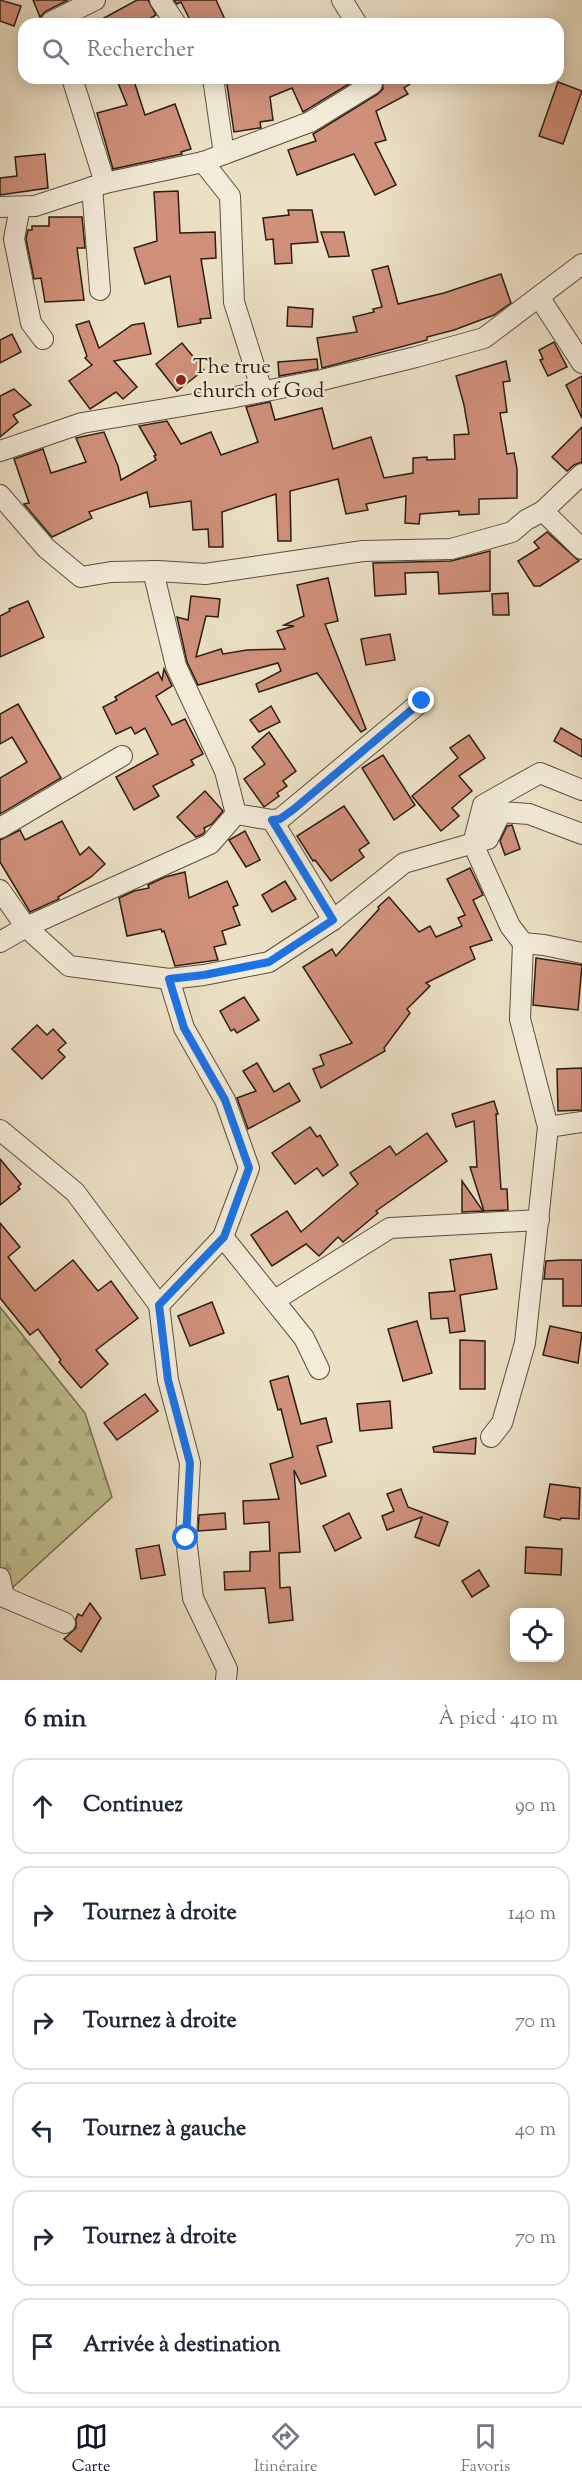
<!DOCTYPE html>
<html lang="fr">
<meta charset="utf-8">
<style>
:root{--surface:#fff;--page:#f6f6f7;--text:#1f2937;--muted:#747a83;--line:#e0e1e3;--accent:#111827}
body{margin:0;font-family:"Sorts Mill Goudy",serif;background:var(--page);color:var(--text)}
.controls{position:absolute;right:18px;bottom:18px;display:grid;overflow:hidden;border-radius:12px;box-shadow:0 3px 15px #0003}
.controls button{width:54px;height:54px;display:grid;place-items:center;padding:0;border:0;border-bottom:2px solid var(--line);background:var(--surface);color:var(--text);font:30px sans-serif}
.stop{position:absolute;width:18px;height:18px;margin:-14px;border:4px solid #1a73e8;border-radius:50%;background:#fff}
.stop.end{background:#1a73e8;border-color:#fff;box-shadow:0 2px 6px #0008}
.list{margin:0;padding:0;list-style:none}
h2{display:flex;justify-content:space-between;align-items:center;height:78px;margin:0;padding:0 24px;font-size:26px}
h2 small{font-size:20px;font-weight:400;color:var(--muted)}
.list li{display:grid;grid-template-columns:39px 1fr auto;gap:18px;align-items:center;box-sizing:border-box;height:96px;margin:0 12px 12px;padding:0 12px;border:2px solid var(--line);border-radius:18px}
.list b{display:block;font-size:22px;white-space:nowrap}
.list em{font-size:20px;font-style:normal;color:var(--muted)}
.icon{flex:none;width:33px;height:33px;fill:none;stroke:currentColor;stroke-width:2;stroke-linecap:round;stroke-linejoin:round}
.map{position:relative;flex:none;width:582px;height:1680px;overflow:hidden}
.search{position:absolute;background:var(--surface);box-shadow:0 3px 15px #0003;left:18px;right:18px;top:18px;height:66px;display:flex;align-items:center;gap:15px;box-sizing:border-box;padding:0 21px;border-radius:18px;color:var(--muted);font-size:22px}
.sheet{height:726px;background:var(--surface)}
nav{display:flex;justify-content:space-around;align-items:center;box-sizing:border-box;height:84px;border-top:2px solid var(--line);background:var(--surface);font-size:16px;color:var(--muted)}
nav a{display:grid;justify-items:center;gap:3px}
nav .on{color:var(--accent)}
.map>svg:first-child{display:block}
</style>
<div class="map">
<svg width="582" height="1680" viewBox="0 0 582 1680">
<defs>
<pattern id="forest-firs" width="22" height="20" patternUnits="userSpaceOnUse" patternTransform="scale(1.5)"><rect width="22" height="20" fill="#bec190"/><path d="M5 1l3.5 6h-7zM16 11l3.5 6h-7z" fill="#a3a57b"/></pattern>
</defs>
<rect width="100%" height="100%" fill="#ece1c5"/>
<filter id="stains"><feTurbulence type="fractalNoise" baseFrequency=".00333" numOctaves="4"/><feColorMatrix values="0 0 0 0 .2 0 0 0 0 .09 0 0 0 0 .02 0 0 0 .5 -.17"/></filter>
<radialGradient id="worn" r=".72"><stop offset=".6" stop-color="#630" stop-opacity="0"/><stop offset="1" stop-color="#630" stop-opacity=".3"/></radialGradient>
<polygon fill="url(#forest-firs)" stroke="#756f52" stroke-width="1.5" points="0,1307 85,1413 112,1497 0,1599"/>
<g fill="#d0907a" stroke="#2c1d15" stroke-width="1.5">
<polygon points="0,0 21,6 14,26 0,21"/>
<polygon points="33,0 68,0 46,11 40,17"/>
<polygon points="137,0 148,0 156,15 149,19 152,24 93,24"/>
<polygon points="174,0 216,0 227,24 192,24 181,2 177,4"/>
<polygon points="116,78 133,78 145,115 175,104 191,149 181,152 182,154 113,169 97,113 127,105"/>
<polygon points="226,78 359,78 303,112 292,88 270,97 273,120 260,122 261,128 259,128 234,132"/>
<polygon points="382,78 419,78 404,88 408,94 376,111 386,140 375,143 396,185 375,195 354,154 297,175 288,150 316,141 313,134 378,94 383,89"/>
<polygon points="558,82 582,91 563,144 539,136"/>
<polygon points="45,154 48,188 0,195 0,178 17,176 15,157"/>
<polygon points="178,191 180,233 215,232 216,258 201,259 211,318 200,319 201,323 178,327 170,276 145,284 134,248 157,241 154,192"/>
<polygon points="288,210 312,210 318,242 291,244 292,263 275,264 273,239 266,240 263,218 289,215"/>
<polygon points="49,217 82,217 85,248 77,248 84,300 45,302 41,278 34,279 26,239 28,230 32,230 32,226 49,226"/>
<polygon points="321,232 344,232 349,256 329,257"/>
<polygon points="388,266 398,304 444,293 501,274 511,303 494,315 454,330 427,337 427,340 322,368 317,338 357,332 353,317 374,312 373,309 382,307 372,270"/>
<polygon points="288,307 313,309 312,327 287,326"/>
<polygon points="89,321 99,348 132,325 144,323 151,354 114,361 137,387 123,399 116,392 90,409 69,381 92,365 85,358 87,356 76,325"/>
<polygon points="12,334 21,352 0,363 0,340"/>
<polygon points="554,342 567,367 548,376 540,360 543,359 539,350"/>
<polygon points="182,343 204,370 177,391 156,364"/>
<polygon points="317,359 318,369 279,376 278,362"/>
<polygon points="506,361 510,381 503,382 507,412 500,413 507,454 514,453 517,469 517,498 479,499 479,514 459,515 459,511 420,514 419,524 405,523 406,496 366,504 368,510 346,514 338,479 290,491 291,541 278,541 276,494 222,512 223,547 209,547 208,529 193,530 191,501 150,507 147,492 89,512 92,518 52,537 24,504 29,503 14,459 43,449 51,473 86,462 76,438 104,432 118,466 121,480 156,460 154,456 156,455 139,426 167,421 181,444 211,432 221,455 258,442 246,407 270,402 275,420 322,408 333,449 371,437 384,478 413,473 413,458 427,457 427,460 455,459 454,435 469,434 464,405 456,376"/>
<polygon points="582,376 582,418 566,385"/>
<polygon points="14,389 31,405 13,415 18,422 0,437 0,396"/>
<polygon points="582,427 582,462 574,465 567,471 552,457"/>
<polygon points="547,532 579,561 540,586 534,586 518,561 539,548 534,542"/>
<polygon points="490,551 490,591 439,594 438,572 405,573 406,594 375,596 373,563 451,561"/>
<polygon points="328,578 338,621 325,624 366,729 361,732 317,673 259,692 256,684 281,671 278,663 198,685 187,662 177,617 188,620 191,596 220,599 218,617 206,616 196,657 221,649 223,654 247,650 285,649 277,631 294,626 284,625 304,616 297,585"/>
<polygon points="508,593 509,615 493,615 492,594"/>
<polygon points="28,601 44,637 0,657 0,616 10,611 9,609"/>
<polygon points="390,634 395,660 366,665 361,639"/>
<polygon points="164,669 172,686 156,696 172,725 185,719 203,754 191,760 194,765 153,786 159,796 134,810 116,777 158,754 145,728 135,734 131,727 116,734 103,707 117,700 115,697 158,672 162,680"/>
<polygon points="18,704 61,778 0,814 0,778 27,762 12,737 0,744 0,714"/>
<polygon points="271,706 280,722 259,732 250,720"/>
<polygon points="561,728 582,740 582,757 554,741"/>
<polygon points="269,732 296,771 283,781 287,786 277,793 279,796 264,807 244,779 265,764 252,747"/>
<polygon points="469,735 485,758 459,776 472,791 452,808 459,816 441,831 412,796 458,758 450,748"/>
<polygon points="383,755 415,805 394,820 362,768"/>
<polygon points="205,791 223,811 212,824 204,828 205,831 203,834 196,837 177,817"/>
<polygon points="344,806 369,843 359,850 364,857 331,881 315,860 313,861 297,836"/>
<polygon points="62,821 80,855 89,847 105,864 91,877 58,897 59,899 30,912 0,862 0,840 20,830 25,840"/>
<polygon points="512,825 520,849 505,855 500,841 507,826"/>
<polygon points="245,831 260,860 246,867 229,840"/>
<polygon points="470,868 483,895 473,900 492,940 470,947 475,959 426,983 430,986 407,1009 410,1013 384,1048 385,1051 321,1088 313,1069 324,1065 320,1055 352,1043 303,967 332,949 336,956 379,909 378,907 389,897 419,932 430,926 436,937 462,926 458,918 465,915 447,879"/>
<polygon points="185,872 189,898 227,881 238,905 233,907 240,925 222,931 226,944 214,947 218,960 175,966 164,931 162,932 161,929 127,936 119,898 134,891 149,888 148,885 165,877"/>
<polygon points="285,881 296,899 272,912 262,895"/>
<polygon points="536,958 582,965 578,1010 533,1005"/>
<polygon points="244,997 259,1020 237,1033 234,1029 231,1031 220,1011"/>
<polygon points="37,1025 47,1035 53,1029 66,1043 58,1050 65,1057 42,1079 12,1049"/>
<polygon points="257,1063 274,1092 289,1083 300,1101 248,1129 237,1098 256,1091 243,1071"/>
<polygon points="582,1068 582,1110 558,1111 557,1069"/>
<polygon points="494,1101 498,1114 496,1114 501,1189 507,1189 508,1210 484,1211 470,1167 477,1167 474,1121 456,1127 452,1114"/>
<polygon points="310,1127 317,1137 320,1135 338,1165 323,1176 317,1168 295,1184 272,1153"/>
<polygon points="427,1133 447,1161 376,1211 378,1213 343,1242 338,1237 319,1256 306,1244 272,1266 251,1235 287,1211 301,1232 358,1184 350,1173 390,1146 396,1155"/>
<polygon points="0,1159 21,1184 18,1187 20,1189 0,1205"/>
<polygon points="462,1181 483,1211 462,1212"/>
<polygon points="0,1223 20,1247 8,1257 35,1291 73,1260 98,1291 111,1281 138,1318 96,1350 108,1364 81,1388 59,1362 61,1360 38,1329 30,1335 0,1298"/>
<polygon points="491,1254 497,1289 460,1295 465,1331 450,1333 448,1318 431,1319 429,1293 455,1291 450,1260"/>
<polygon points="562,1260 582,1260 582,1306 563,1306 563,1279 544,1279 546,1261"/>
<polygon points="212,1302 224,1333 190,1346 178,1316"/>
<polygon points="417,1321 432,1373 403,1381 388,1329"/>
<polygon points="550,1326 582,1333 578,1363 543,1355"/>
<polygon points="460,1340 485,1341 485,1389 460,1389"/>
<polygon points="288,1376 301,1424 326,1418 332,1442 317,1446 326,1476 301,1484 294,1470 300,1552 279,1553 280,1588 290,1587 293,1620 269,1623 265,1588 225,1590 224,1572 250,1571 250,1552 270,1551 269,1522 244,1524 243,1501 279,1499 270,1464 293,1457 281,1409 278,1410 270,1381"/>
<polygon points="145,1394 158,1411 117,1440 104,1423"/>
<polygon points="390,1401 392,1428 360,1431 357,1404"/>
<polygon points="476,1438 475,1454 434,1452 433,1447"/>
<polygon points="550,1484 580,1488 579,1519 561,1518 560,1520 544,1517"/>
<polygon points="401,1489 408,1507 448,1522 439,1546 415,1537 422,1517 387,1530 382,1516 394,1511 387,1494"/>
<polygon points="225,1513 226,1529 198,1531 199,1515"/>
<polygon points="349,1513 361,1538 335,1551 323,1526"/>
<polygon points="159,1545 165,1575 141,1579 136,1549"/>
<polygon points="526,1547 562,1549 561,1575 525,1573"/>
<polygon points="479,1570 489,1586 472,1597 462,1581"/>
<polygon points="90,1603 101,1618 81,1652 64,1639 76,1628 76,1619 78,1614 82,1616"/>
</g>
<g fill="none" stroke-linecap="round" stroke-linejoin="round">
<defs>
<g id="minor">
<polyline points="160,0 176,24"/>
<polyline points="342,0 357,24"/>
<polyline points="52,24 51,22 95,0"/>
<polyline points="72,78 105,183"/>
<polyline points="213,78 224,154"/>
<polyline points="203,162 230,196 234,302 262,391"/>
<polyline points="92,187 100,290"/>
<polyline points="0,207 35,206 105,183 203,162 310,122 372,84"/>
<polyline points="20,207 14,239 31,323 43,339"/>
<polyline points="539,297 582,363"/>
<polyline points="0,451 82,423 230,398 322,380 416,357 484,338 582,264"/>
<polyline points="0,495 46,548 81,577 111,572 158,571 205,574 363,551 451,549 512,532 526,520 543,511 582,474"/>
<polyline points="543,511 582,549"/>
<polyline points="153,571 176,666 225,771 236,814"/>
<polyline points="582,790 540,773 483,805 473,844 510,926 523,943 544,945 582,953"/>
<polyline points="272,820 333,920"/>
<polyline points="0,828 122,756"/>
<polyline points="0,890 26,927 69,966 169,979 204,975 269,962 333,920 404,863 488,839 501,812 529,814 582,834"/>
<polyline points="0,942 26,927 210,844 236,814 272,820 280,819 422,701"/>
<polyline points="169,979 184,1028 225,1100 249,1168 223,1237 159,1305 168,1380 190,1463 186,1538 193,1598 227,1669 226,1680"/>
<polyline points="548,1127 582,1122"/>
<polyline points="0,1130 75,1192 159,1305"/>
<polyline points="223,1237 304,1338 319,1369"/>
<polyline points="275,1300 390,1228 539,1220"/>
<polyline points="491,1437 502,1423 525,1343 548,1127 520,1019 523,943"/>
<polyline points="0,1578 4,1597 65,1623"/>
</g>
</defs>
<use href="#minor" stroke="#5c4e41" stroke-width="22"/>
<use href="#minor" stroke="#f3ecd9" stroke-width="20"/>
</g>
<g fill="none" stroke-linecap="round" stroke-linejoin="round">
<polyline stroke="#1a73e8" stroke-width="8" points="186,1538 190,1463 168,1380 159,1305 224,1237 249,1168 225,1100 184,1028 169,979 204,975 269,962 333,920 272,820 280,819 294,809 422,701"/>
</g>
<circle fill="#8f2418" stroke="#f3ecd9" stroke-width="2" cx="181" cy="380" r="6"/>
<g text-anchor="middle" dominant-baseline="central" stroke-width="4.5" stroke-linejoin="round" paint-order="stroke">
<g font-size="21" fill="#2c1d15" stroke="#f3ecd9" text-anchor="start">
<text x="193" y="368">The true<tspan x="193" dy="24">church of God</tspan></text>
</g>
</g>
<rect width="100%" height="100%" filter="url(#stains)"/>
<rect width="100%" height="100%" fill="url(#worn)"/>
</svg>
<div class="controls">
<button><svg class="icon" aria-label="locate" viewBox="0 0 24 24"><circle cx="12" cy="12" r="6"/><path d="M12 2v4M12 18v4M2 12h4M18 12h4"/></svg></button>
</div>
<div class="stop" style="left:186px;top:1538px"></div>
<div class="stop end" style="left:422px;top:701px"></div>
<div class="search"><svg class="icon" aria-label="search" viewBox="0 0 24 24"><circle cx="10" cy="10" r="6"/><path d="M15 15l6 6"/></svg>Rechercher</div>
</div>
<section class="sheet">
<h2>6 min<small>À pied · 410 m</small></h2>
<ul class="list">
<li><svg class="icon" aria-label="ahead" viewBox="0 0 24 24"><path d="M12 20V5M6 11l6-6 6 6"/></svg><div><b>Continuez</b></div><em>90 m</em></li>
<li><svg class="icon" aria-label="right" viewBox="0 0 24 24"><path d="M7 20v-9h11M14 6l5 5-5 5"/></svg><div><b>Tournez à droite</b></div><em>140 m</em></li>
<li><svg class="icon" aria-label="right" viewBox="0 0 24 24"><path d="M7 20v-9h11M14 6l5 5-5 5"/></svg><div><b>Tournez à droite</b></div><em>70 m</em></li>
<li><svg class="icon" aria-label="left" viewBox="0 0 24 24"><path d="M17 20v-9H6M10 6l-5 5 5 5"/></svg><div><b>Tournez à gauche</b></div><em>40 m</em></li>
<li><svg class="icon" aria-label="right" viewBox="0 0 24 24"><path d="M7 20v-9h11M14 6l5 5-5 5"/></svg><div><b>Tournez à droite</b></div><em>70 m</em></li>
<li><svg class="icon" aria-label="arrive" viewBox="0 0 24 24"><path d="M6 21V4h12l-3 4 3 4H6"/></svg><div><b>Arrivée à destination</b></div></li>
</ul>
</section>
<nav>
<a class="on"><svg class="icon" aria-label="map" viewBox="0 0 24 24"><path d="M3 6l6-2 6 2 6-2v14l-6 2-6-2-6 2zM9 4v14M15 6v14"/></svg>Carte</a>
<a><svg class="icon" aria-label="directions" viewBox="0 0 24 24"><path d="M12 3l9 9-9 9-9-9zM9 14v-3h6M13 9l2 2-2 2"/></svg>Itinéraire</a>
<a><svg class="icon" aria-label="saved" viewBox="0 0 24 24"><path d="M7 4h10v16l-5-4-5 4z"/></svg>Favoris</a>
</nav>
